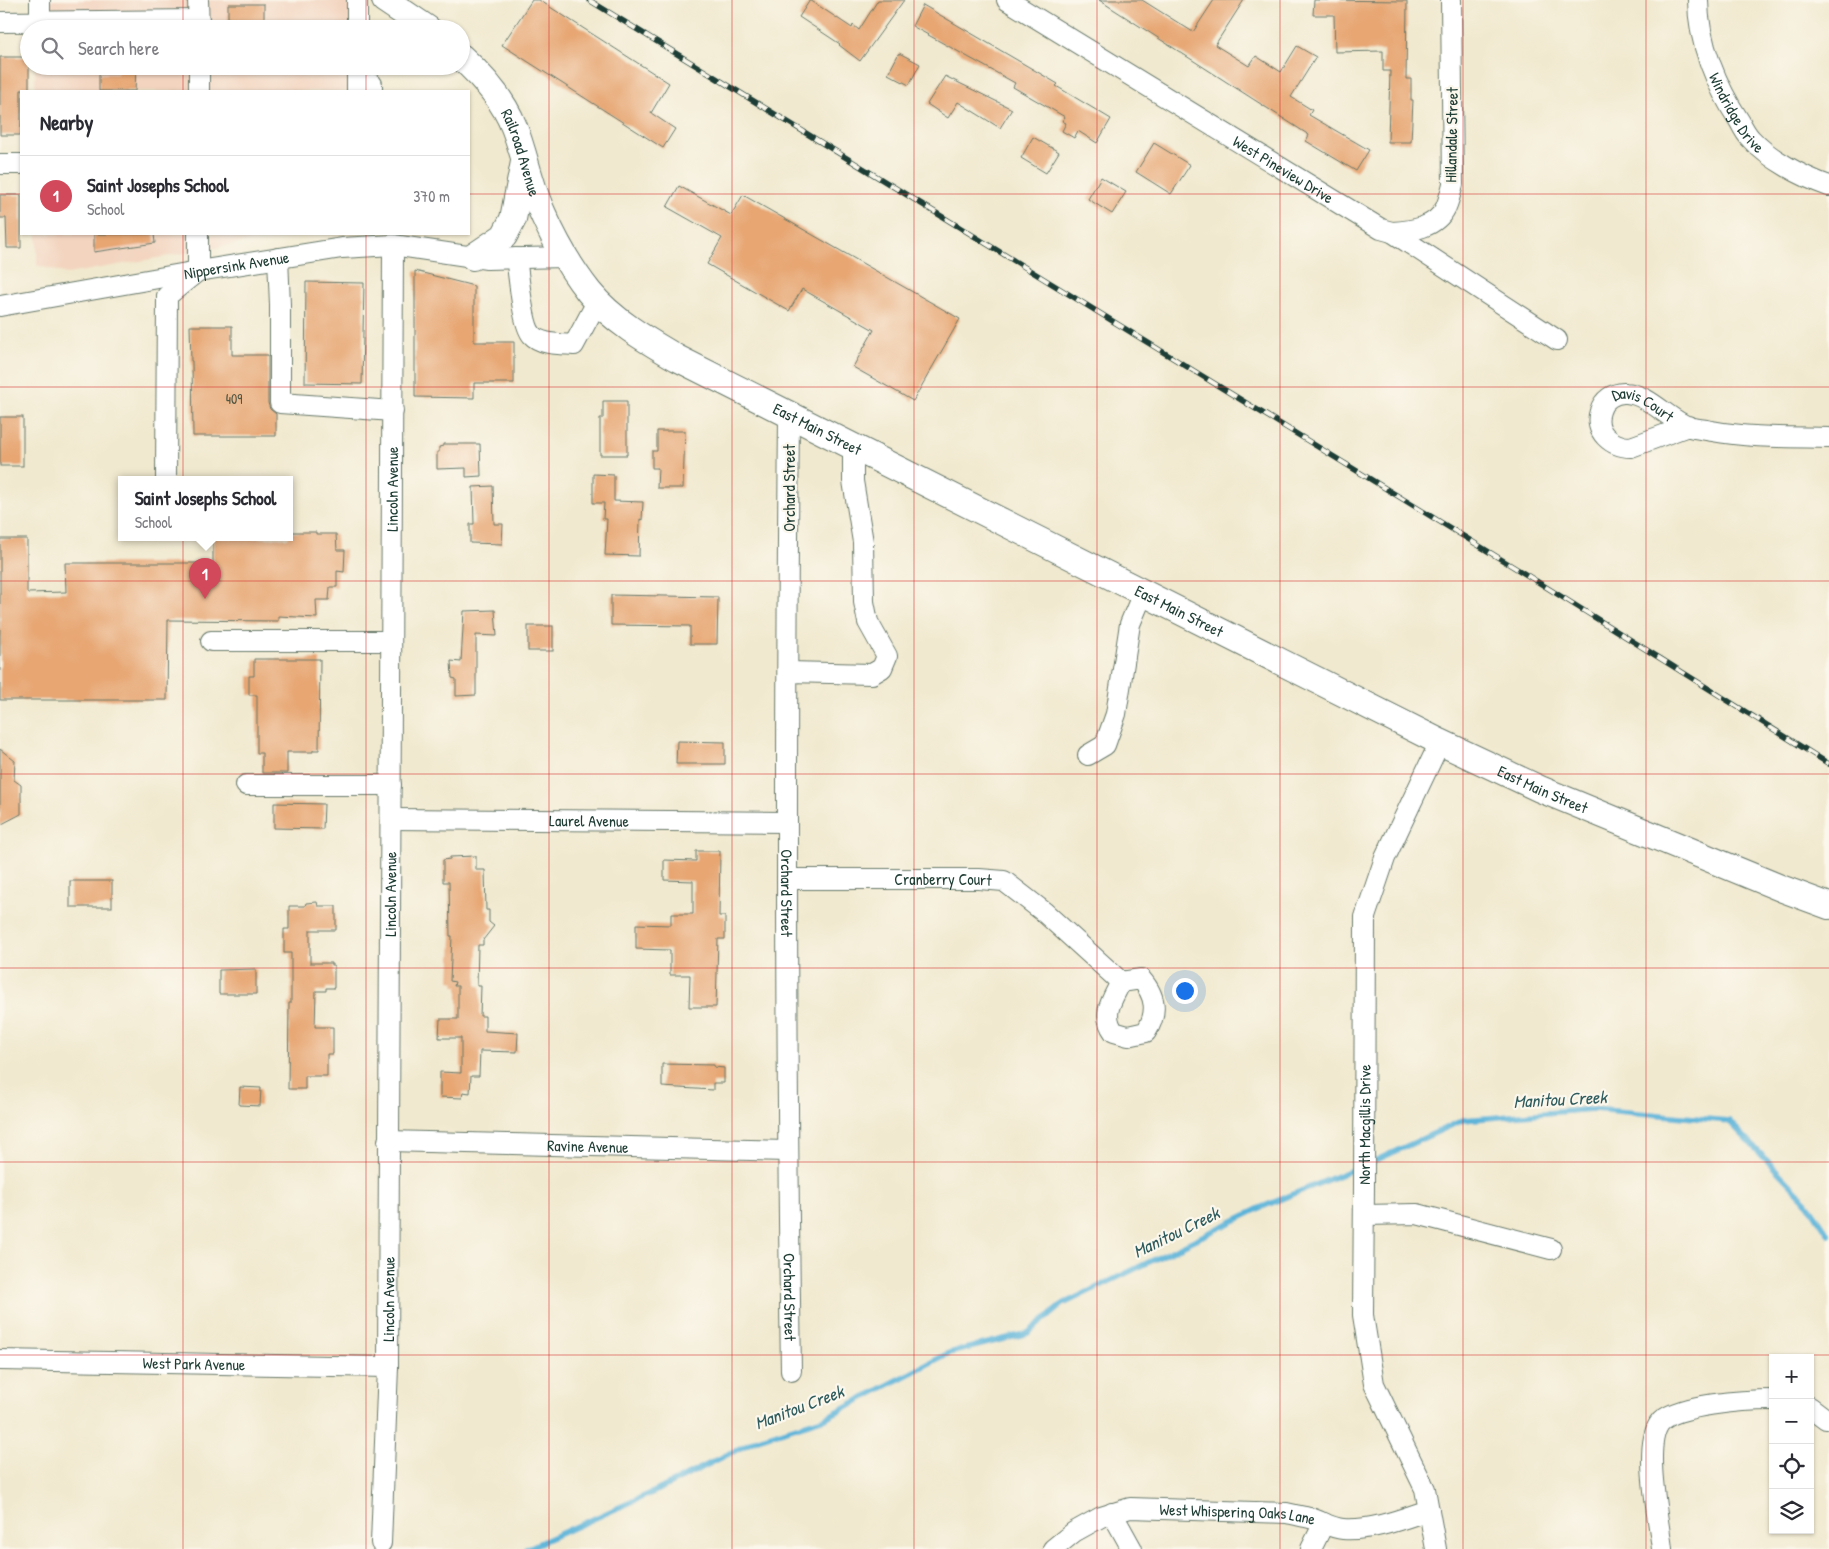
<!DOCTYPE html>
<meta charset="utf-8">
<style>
:root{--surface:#fff;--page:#f2f2f3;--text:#2b2b33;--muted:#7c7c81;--line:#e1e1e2;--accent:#d1495b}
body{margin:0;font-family:"Patrick Hand",sans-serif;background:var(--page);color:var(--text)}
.controls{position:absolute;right:15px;bottom:15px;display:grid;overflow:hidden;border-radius:0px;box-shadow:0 1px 4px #0004}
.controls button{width:45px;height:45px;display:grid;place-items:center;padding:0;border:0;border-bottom:1px solid var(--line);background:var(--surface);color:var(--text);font:25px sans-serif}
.you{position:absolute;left:1184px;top:990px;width:18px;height:18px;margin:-12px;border:4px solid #fff;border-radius:50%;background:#1a73e8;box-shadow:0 0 0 8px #1a73e833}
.badge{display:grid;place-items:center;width:32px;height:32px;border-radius:50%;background:var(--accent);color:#fff;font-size:16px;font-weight:700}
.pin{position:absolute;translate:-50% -41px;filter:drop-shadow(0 1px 2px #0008)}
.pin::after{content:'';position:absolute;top:26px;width:18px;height:15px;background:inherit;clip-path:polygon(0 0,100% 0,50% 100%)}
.popup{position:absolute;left:118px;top:476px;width:175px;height:65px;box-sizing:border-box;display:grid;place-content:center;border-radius:0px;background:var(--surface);filter:drop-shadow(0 1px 4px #0005);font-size:16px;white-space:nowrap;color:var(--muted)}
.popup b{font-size:19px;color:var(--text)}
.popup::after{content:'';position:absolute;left:50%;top:100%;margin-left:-10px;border:10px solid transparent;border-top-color:var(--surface)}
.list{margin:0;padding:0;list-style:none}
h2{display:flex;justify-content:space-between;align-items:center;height:65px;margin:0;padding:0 20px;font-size:21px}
h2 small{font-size:16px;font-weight:400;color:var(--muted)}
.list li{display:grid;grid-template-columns:32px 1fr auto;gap:15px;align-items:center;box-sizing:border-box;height:80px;padding:0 20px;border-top:1px solid var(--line)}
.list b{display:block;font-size:19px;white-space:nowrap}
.list p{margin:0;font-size:16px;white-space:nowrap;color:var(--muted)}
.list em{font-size:16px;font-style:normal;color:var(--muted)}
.icon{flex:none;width:28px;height:28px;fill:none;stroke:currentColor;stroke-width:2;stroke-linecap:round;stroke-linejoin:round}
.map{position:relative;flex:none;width:1829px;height:1549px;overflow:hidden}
.search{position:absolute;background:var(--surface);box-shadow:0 1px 4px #0004;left:20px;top:20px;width:450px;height:55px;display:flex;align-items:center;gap:12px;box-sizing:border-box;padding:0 18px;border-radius:28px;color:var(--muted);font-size:19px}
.panel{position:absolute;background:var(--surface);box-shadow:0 1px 4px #0004;left:20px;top:90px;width:450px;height:145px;border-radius:0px}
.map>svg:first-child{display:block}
</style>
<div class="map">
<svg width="1829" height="1549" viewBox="0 0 1829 1549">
<rect width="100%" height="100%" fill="#fbf7ec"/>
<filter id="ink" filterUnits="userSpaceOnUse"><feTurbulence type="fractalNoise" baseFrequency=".02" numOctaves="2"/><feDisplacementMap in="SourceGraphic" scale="10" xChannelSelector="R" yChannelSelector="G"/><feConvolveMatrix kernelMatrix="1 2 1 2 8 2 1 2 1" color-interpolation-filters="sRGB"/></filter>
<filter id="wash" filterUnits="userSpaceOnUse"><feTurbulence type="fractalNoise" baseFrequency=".0096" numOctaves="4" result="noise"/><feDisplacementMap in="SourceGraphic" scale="20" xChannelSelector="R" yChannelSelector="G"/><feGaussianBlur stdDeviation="1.12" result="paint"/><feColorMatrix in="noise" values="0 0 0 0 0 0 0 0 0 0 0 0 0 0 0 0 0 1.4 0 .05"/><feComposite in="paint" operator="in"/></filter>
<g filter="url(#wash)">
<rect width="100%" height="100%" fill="#f1e9cf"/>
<g fill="#f3d4bf">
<polygon points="34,0 347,0 352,3 352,29 34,29"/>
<rect x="35" y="66" width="317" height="25"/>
<polygon points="37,234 292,234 67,274 37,265"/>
</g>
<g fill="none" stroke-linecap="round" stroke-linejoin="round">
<g stroke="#5cb4d9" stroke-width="5.5">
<polyline points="1368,1164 1463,1120 1593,1109 1729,1121 1807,1202 1829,1235"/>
<polyline points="526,1549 658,1490 758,1439 825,1418 949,1353 1028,1333 1063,1304 1262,1207 1359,1167"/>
</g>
</g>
<g id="blocks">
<g fill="#e7a672">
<polygon points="532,0 539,0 669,83 651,113 675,129 663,148 502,45"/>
<polygon points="810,0 852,28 853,25 859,30 878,0 904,0 860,61 839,45 840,44 799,17"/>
<polygon points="1099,0 1142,0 1193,32 1214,0 1244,0 1215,45 1249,66 1256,56 1281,72 1297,46 1316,57 1291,97 1312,110 1309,115 1369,150 1356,171 1306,141 1309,135"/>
<polygon points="1314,0 1407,1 1406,79 1411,79 1411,100 1413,100 1411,142 1388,142 1390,71 1383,71 1383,51 1335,52 1334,15 1313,15"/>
<polygon points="228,4 264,4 264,29 230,29 230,25 228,25"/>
<polygon points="923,5 1058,84 1056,86 1111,119 1097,143 1078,131 1074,138 1062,131 1066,123 1062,121 1065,117 1013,87 1015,83 912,26"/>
<polygon points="899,53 920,64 909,85 888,74"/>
<polygon points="0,57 29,57 29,90 21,90 21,135 0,135"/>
<polygon points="117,66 136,66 135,91 99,91 99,74 117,74"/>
<polygon points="945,76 1012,109 1000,128 958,102 948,118 927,104"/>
<polygon points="1033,137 1059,152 1046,173 1021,158"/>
<polygon points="1154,143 1190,165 1171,194 1136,172"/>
<polygon points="1101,177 1126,192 1112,214 1088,199"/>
<polygon points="679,186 731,215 743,195 960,319 913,401 853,367 874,330 802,289 789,311 707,264 722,238 667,207"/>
<polygon points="0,195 21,195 21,248 7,248 6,218 0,218"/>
<polygon points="94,234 154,234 155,243 94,252"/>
<polygon points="415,271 474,286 474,342 514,342 514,383 474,383 474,398 415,397"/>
<polygon points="306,282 364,283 362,384 305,383"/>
<polygon points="190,326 232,326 232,355 268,355 268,403 270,409 276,414 276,436 193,436 192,361 191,361"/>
<polygon points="603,401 627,401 627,455 600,455 600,418 603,418"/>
<rect x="0" y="417" width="23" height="49"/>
<polygon points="657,431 685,431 683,488 657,488 658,468 652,468 652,451 657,451"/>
<polygon points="443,444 480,444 481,476 466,477 466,468 437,469 437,452 439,452 439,447 443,446"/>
<polygon points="593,474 614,475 614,501 643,502 642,520 640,519 639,556 605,555 607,519 603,519 604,503 593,503"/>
<polygon points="493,486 494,524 503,524 502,544 470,543 470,524 474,524 473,487"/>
<polygon points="289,532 316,532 316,534 336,534 337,550 345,550 344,572 337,571 337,587 330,587 329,600 316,600 317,618 278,616 278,621 168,620 167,700 0,700 0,539 27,539 27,593 66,592 65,563 213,563 213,538 289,538"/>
<polygon points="611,595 718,597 717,644 690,644 690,626 611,625"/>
<polygon points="495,610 497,636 476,635 476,695 456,696 456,679 452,678 451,661 461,662 464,611"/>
<rect x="528" y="626" width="25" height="25"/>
<polygon points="254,659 320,659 319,750 313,750 313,752 287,752 287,773 262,773 262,753 257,753 257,695 249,695 249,676 254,676"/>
<polygon points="677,741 725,742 725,764 676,764"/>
<polygon points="0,749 15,761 14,780 21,785 21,814 0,825"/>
<polygon points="274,803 324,804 323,829 274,828"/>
<polygon points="696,851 720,851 719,916 725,916 725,939 718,939 716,1007 689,1007 690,975 670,975 670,950 636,949 636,924 671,925 671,914 693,914 693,881 664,880 664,860 696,861"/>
<polygon points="476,856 476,870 485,870 486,910 489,910 489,922 494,926 483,940 483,945 478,945 477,986 481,986 480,1016 485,1016 485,1031 518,1033 517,1052 480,1051 479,1076 471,1076 470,1093 463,1092 462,1098 440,1097 440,1072 461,1073 461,1038 439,1038 440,1019 458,1019 458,986 454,986 455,982 450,981 452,936 450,936 449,882 443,882 443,860 450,859 450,857"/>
<rect x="70" y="881" width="42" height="26"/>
<polygon points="317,902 318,906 336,906 336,930 310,930 310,963 331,963 331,965 334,965 334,988 326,988 326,991 316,991 315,1027 333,1027 333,1054 327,1054 327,1076 305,1076 305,1089 288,1089 289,1003 291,1003 291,953 284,953 284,929 289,929 289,906 305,906 306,903"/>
<polygon points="256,969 256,994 219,994 219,970"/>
<polygon points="662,1064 714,1065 714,1067 724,1068 724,1083 713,1083 713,1090 662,1087"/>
<polygon points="240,1087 261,1088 260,1106 239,1105"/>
</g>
</g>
</g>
<g filter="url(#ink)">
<use href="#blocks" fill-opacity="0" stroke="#68796a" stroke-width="1"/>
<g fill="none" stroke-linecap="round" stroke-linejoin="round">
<defs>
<g id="minor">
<polyline points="40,0 40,22"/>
<polyline points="198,0 199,29"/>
<polyline points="357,0 357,29"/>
<path id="s1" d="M1007,0l374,229 11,3 165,108"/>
<path id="s2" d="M1698,0c0,43 19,87 42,122 3,6 6,12 11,17 18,20 52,38 78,47"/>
<polyline points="0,22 199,20"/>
<polyline points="357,66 357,91"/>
<polyline points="372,84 372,91"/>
<polyline points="199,91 199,66"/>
<polyline points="0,164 21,164"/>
<path d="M1392,232c20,-1 44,-4 54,-25 3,-7 5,-15 7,-23l-2,-184"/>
<polyline points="278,258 280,305 280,403 393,411"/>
<path d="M516,258c3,17 6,66 16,77 9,10 29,9 42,10l24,-45"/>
<path id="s3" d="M0,306l198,-35 144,-23 51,-3 94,14 78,-2"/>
<path id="s4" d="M789,415c-3,319 -3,637 2,956"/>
<path id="s5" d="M1688,426l-57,21c-19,0 -38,-15 -31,-36 3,-11 14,-19 26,-18 22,1 43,27 63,34 7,2 15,2 23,4 38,7 78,6 117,7"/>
<polyline points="166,480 167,296 198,271 198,234"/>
<polyline points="211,641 391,641"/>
<polyline points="788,672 872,674 882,668 887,656 868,622 864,602 863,542 853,481 853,447"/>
<polyline points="1088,755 1105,745 1116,714 1130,624 1143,593"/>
<polyline points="246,785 391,785"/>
<path id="s6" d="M391,819l396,3"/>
<path id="s7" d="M787,879h192l25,2 40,31 77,70"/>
<path d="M1141,979c15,17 17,34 5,53l-18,4 -14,-4c-13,-18 -2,-32 7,-50z"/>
<path id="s8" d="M388,1141l399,10"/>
<polyline points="1364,1215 1417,1214 1551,1249"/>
<path id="s9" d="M0,1360l388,7"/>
<polyline points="1810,1407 1826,1419"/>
<polyline points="1112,1513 1132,1549"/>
<path id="s10" d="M381,1543l7,-176 5,-1122"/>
<path id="s11" d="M1053,1549l21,-17 27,-15 29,-9 157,5c7,2 15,3 23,5 11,3 21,10 33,11 29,2 59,-10 86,-19"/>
<polyline points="1311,1549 1324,1523"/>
<path id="s12" d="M1436,1549l-11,-60 -51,-105 -11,-69 1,-130 1,-268 20,-59 55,-116"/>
<path d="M1662,1549c-3,-29 -19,-101 -3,-125 13,-20 90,-24 114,-24"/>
</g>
<g id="major">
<polyline points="385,0 428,29"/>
<path id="s13" d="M461,57c21,19 43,44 53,70 11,28 16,59 29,87 12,27 27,54 46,78 23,28 57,48 88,66l763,384 100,47 243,100 46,17"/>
<polyline points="473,257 504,236 513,219 524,162"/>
</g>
</defs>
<use href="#minor" stroke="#68796a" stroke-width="22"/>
<use href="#major" stroke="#68796a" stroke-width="28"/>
<use href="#minor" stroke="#fff" stroke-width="20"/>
<use href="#major" stroke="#fff" stroke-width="26"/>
<defs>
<polyline id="rail" points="589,0 1530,577 1829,764"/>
</defs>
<use href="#rail" stroke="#1f3d34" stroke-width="5.5"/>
<use href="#rail" stroke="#fbf7ec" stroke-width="4" stroke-dasharray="11" stroke-linecap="butt"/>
</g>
</g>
<path fill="none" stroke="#d62828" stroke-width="1" stroke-opacity="0.55" d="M183,0v29M366,0v29M549,0v1549M732,0v1549M914,0v1549M1097,0v1549M1280,0v1549M1463,0v1549M1646,0v1549M183,66v25M366,66v25M0,194h21M469,194h1360M183,234v1315M366,234v1315M0,387h1829M0,581h1829M0,774h1829M0,968h1829M0,1162h1829M0,1355h1829"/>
<g text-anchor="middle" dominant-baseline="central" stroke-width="4.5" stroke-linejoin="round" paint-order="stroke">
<g font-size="14" fill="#515744">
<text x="234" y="398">409</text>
</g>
<g font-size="16" fill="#1f3d34" stroke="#fbf7ec">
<text stroke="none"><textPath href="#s2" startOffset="121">Windridge Drive</textPath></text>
<text transform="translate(1451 135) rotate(-89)">Hillandale Street</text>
<text stroke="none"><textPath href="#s13" startOffset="115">Railroad Avenue</textPath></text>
<text stroke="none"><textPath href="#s1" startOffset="324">West Pineview Drive</textPath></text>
<text stroke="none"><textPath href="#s3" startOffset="240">Nippersink Avenue</textPath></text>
<text stroke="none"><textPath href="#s5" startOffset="170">Davis Court</textPath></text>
<text stroke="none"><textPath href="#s13" startOffset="539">East Main Street</textPath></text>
<text transform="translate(789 488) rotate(-90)">Orchard Street</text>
<text stroke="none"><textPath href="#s10" startOffset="1054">Lincoln Avenue</textPath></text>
<text stroke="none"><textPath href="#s13" startOffset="944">East Main Street</textPath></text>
<text stroke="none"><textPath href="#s13" startOffset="1349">East Main Street</textPath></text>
<text stroke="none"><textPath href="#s6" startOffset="198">Laurel Avenue</textPath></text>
<text stroke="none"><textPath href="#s7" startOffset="156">Cranberry Court</textPath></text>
<text stroke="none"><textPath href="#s4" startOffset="478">Orchard Street</textPath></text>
<text stroke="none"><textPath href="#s10" startOffset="649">Lincoln Avenue</textPath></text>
<text stroke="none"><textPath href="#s12" startOffset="438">North Macgillis Drive</textPath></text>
<text stroke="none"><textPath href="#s8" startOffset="200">Ravine Avenue</textPath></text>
<text stroke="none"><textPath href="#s4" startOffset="882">Orchard Street</textPath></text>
<text stroke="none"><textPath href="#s10" startOffset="244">Lincoln Avenue</textPath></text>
<text stroke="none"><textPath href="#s9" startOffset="194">West Park Avenue</textPath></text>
<text stroke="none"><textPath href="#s11" startOffset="196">West Whispering Oaks Lane</textPath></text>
</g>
<g font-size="18" font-style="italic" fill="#2e5b5d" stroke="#fbf7ec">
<text transform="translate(1560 1099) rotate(-3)">Manitou Creek</text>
<text transform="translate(1176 1232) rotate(-26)">Manitou Creek</text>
<text transform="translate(799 1407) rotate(-21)">Manitou Creek</text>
</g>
</g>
</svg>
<div class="controls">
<button>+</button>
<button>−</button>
<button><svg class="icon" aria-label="locate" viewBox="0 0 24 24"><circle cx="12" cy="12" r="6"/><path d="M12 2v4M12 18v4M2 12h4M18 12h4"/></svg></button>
<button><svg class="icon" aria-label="layers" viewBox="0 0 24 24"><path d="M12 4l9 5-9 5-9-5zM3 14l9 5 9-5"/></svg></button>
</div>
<div class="you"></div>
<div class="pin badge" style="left:205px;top:599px">1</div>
<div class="popup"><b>Saint Josephs School</b>School</div>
<div class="search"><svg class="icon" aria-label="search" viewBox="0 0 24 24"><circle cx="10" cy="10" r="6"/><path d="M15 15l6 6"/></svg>Search here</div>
<section class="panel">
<h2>Nearby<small></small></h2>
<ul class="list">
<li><span class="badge">1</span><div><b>Saint Josephs School</b><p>School</p></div><em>370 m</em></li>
</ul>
</section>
</div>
